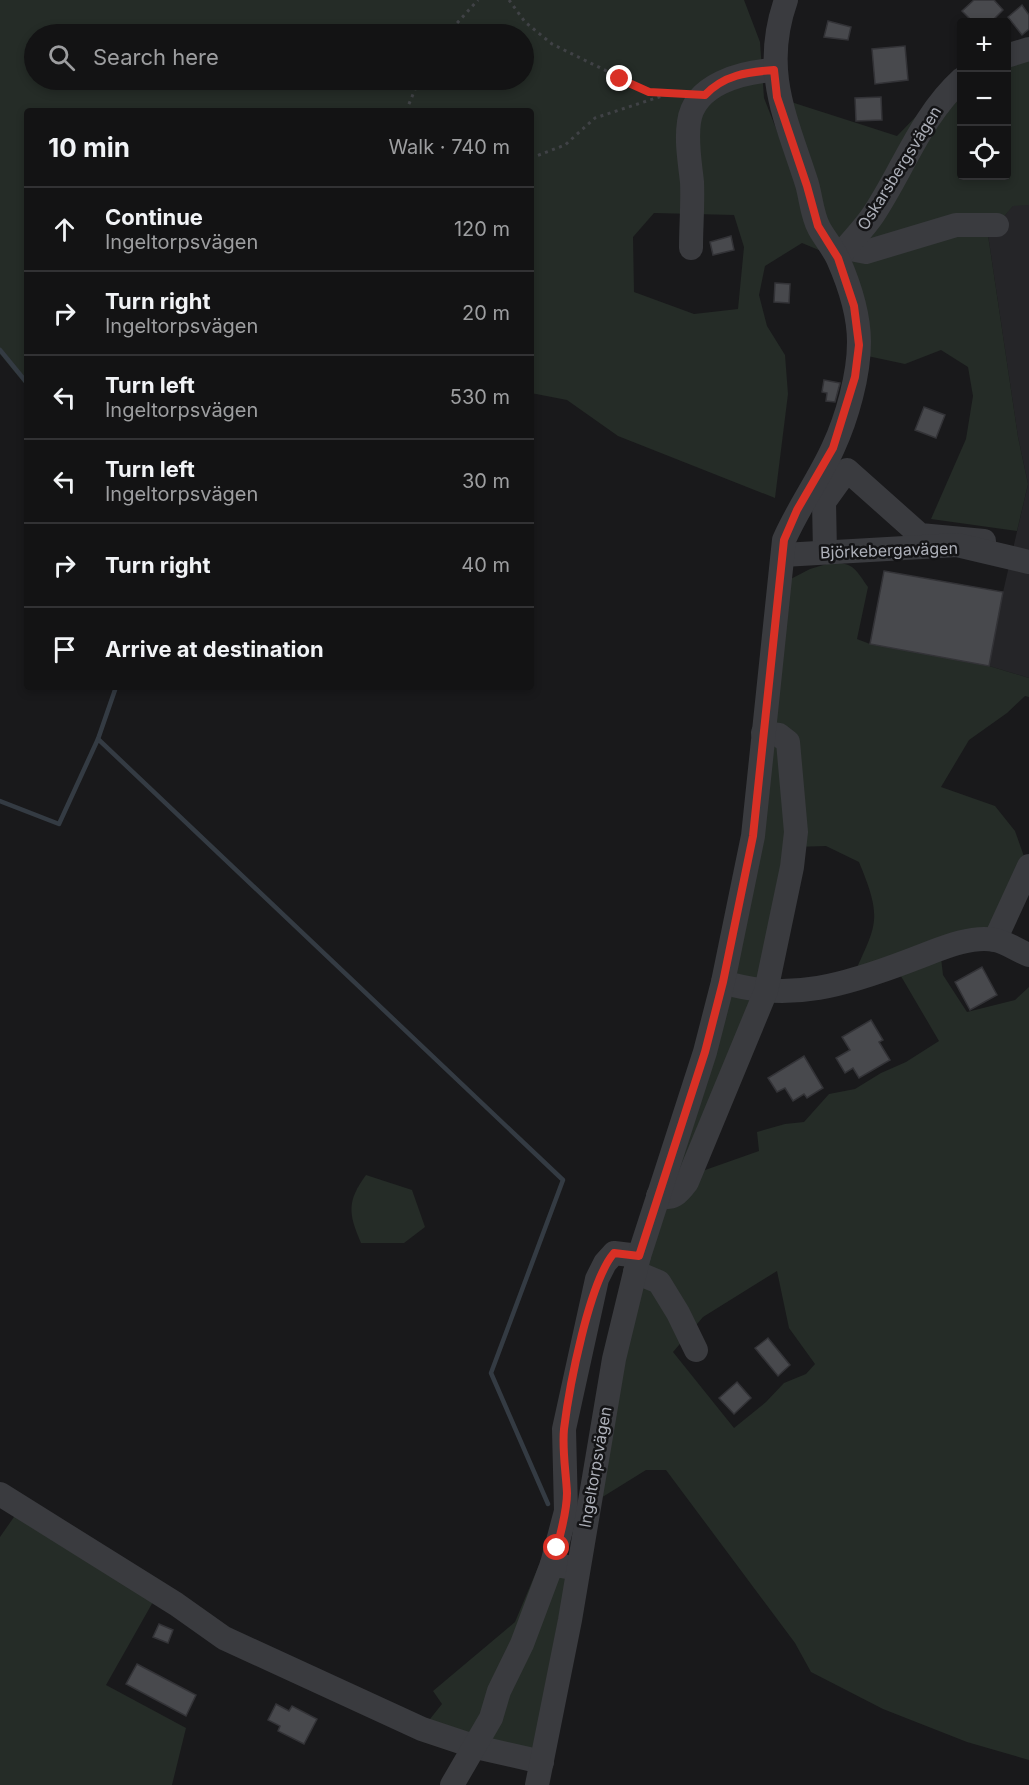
<!DOCTYPE html>
<meta charset="utf-8">
<style>
:root{--surface:#131314;--page:#1c1c1d;--text:#f1f3f6;--muted:#9d9ea0;--line:#323234}
body{margin:0;font-family:Inter,sans-serif;background:var(--page);color:var(--text)}
.controls{position:absolute;right:18px;top:18px;display:grid;overflow:hidden;border-radius:6px;box-shadow:0 3px 9px #0003}
.controls button{width:54px;height:54px;display:grid;place-items:center;padding:0;border:0;border-bottom:2px solid var(--line);background:var(--surface);color:var(--text);font:30px sans-serif}
.stop{position:absolute;width:18px;height:18px;margin:-14px;border:4px solid #d93025;border-radius:50%;background:#fff}
.stop.end{background:#d93025;border-color:#fff;box-shadow:0 2px 6px #0008}
.list{margin:0;padding:0;list-style:none}
h2{display:flex;justify-content:space-between;align-items:center;height:78px;margin:0;padding:0 24px;font-size:26px}
h2 small{font-size:20px;font-weight:400;color:var(--muted)}
.list li{display:grid;grid-template-columns:39px 1fr auto;gap:18px;align-items:center;box-sizing:border-box;height:84px;padding:0 24px;border-top:2px solid var(--line)}
.list b{display:block;font-size:22px;white-space:nowrap}
.list p{margin:0;font-size:20px;white-space:nowrap;color:var(--muted)}
.list em{font-size:20px;font-style:normal;color:var(--muted)}
.icon{flex:none;width:33px;height:33px;fill:none;stroke:currentColor;stroke-width:2;stroke-linecap:round;stroke-linejoin:round}
.map{position:relative;flex:none;width:1029px;height:1785px;overflow:hidden}
.search{position:absolute;background:var(--surface);box-shadow:0 3px 9px #0003;left:24px;top:24px;width:510px;height:66px;display:flex;align-items:center;gap:15px;box-sizing:border-box;padding:0 21px;border-radius:33px;color:var(--muted);font-size:22px}
.panel{position:absolute;background:var(--surface);box-shadow:0 3px 9px #0003;left:24px;top:108px;width:510px;height:582px;border-radius:6px}
.map>svg:first-child{display:block}
</style>
<div class="map">
<svg width="1029" height="1785" viewBox="0 0 1029 1785">
<rect width="100%" height="100%" fill="#19191b"/>
<polygon fill="#252528" points="1020,197 1029,197 1029,678 989,666 1003,592 1028,484 1018,437 988,235"/>
<g fill="#252c27" fill-rule="evenodd">
<path d="M0,0h744l16,42 4,56 50,127 -26,-124 109,35 64,-66 1,106h44l1,-131 22,-6v166l-16,1 -25,29 30,202 10,47 -11,47 -86,-12 35,-80 7,-43 -5,-29 -27,-17 -36,14 -47,-10 -20,-96 -36,-15 -37,23 -6,29 8,31 18,29 3,39 -13,104 -157,-62 -51,-36 -36,-7v-282h-504v276l-27,-33zM34,34h490v46h-490zM654,213l80,2 10,32 -6,62 -44,5 -60,-22 -1,-55z"/>
<path d="M830,563c23,-1 25,5 38,24l-11,52 13,5 119,22 40,12v19l-4,-1 -18,17 -38,27 -28,47 54,19 20,25 12,34 -32,75 -55,9 3,26 24,37 48,-12 14,-13v773l-62,-18 -84,-33 -72,-37 -16,-29 -129,-173h-20l-58,36 26,-147 109,-377 58,-398 29,-15zM826,846l33,16c25,60 17,62 -8,119l44,-15 44,75 -33,21 -25,11 -26,16 -26,5 -25,28 -19,2 -28,8 2,19 -68,24 75,-184 28,-144zM777,1271l12,57 26,36 -9,10 -22,9 -18,19 -32,26 -61,-76 30,-35z"/>
<path d="M366,1175l46,15 13,37 -21,16h-43c-13,-30 -14,-42 5,-68z"/>
<polygon points="21,1507 158,1593 106,1685 186,1728 172,1785 0,1785 0,1537"/>
<polygon points="539,1565 578,1570 542,1762 422,1729 442,1704 433,1691 515,1622"/>
</g>
<g fill="none" stroke-linecap="round" stroke-linejoin="round">
<g stroke="#343b43" stroke-width="4.5">
<polyline points="0,350 27,383"/>
<polyline points="98,739 116,687"/>
<polyline points="0,801 59,824 98,739 563,1180 491,1373 548,1504"/>
</g>
</g>
<g fill="#48494d" stroke="#333337" stroke-width="1.5">
<polygon points="974,0 994,0 1003,10 991,22 973,22 962,11"/>
<polygon points="1022,5 1029,15 1029,29 1022,35 1008,17"/>
<polygon points="828,21 851,27 848,40 824,37"/>
<polygon points="905,46 908,80 875,84 872,49"/>
<polygon points="881,97 882,120 856,121 855,98"/>
<polygon points="731,236 734,250 713,255 710,242"/>
<polygon points="775,283 790,284 789,303 774,302"/>
<polygon points="824,380 840,383 835,402 826,401 827,393 822,392"/>
<polygon points="924,407 945,415 936,438 915,430"/>
<polygon points="884,571 1003,592 989,666 870,644"/>
<polygon points="982,967 997,995 970,1010 955,982"/>
<polygon points="871,1020 883,1040 879,1042 890,1060 859,1078 853,1068 845,1073 836,1058 850,1050 842,1037"/>
<polygon points="804,1056 823,1088 807,1098 804,1094 793,1101 785,1088 777,1092 768,1078"/>
<polygon points="768,1338 790,1365 778,1376 755,1348"/>
<polygon points="737,1382 751,1398 734,1414 719,1398"/>
<polygon points="159,1624 173,1630 168,1643 153,1637"/>
<polygon points="137,1664 196,1695 186,1716 126,1684"/>
<polygon points="276,1704 289,1711 292,1706 317,1719 304,1744 278,1731 280,1726 268,1720"/>
</g>
<g fill="none" stroke-linecap="round" stroke-linejoin="round">
<g stroke="#404246" stroke-width="3" stroke-dasharray="3 4.5" stroke-linecap="butt">
<polyline points="509,0 525,22 552,44 649,92 679,95"/>
<polyline points="447,34 478,0"/>
<polyline points="406,111 419,80"/>
<polyline points="531,158 565,145 595,118 665,95"/>
</g>
<g stroke="#3a3b3f" stroke-width="24">
<polyline points="1006,56 1029,49"/>
<path d="M691,248c0,-22 2,-44 1,-66 -2,-19 -6,-40 -3,-60 5,-38 53,-50 85,-52"/>
<polyline points="845,248 866,252 956,225 997,225"/>
<path d="M838,258c11,-15 25,-28 35,-43 30,-45 48,-99 89,-136"/>
<polyline points="825,552 824,502 847,470 920,535 984,541"/>
<polyline points="783,555 957,545 1029,562"/>
<polyline points="995,940 1029,866"/>
<path d="M723,982c67,21 125,2 188,-22 25,-9 57,-25 84,-20 11,2 23,11 34,15"/>
<path d="M658,1196c15,4 20,-2 29,-14l79,-191 26,-124 4,-35 -8,-90 -9,-7 -16,-2"/>
<polyline points="635,1272 659,1282 678,1313 696,1350"/>
<polyline points="0,1494 176,1604 224,1638 422,1729 476,1747 542,1762"/>
<polyline points="552,1564 566,1511 564,1429 597,1279 605,1263 614,1253 639,1256"/>
<polyline points="452,1785 491,1718 499,1691 522,1644 552,1564 567,1567"/>
<path d="M537,1785l33,-165 44,-261 25,-103 66,-204 18,-70 30,-146 31,-296c14,-32 35,-61 49,-92 14,-30 26,-73 26,-106 0,-28 -10,-58 -21,-83 -5,-11 -13,-20 -19,-31 -7,-13 -8,-30 -12,-44 -21,-66 -46,-113 -21,-184"/>
</g>
</g>
<g fill="none" stroke-linecap="round" stroke-linejoin="round">
<path stroke="#d93025" stroke-width="8" d="M557,1548c4,-18 10,-36 10,-55 -1,-21 -5,-42 -3,-64 5,-41 25,-147 50,-176l25,3 66,-204 18,-70 30,-146 31,-296 13,-30 36,-62 22,-71 4,-32 -5,-39 -16,-48 -20,-32 -11,-40 -30,-89 -3,-27c-27,2 -50,5 -69,25l-56,-3 -29,-13"/>
</g>
<g text-anchor="middle" dominant-baseline="central" stroke-width="5" stroke-linejoin="round" paint-order="stroke">
<g font-size="16" fill="#adb0b9" stroke="#141416">
<text transform="translate(899 168) rotate(-58)">Oskarsbergsvägen</text>
<text transform="translate(889 550) rotate(-2)">Björkebergavägen</text>
<text transform="translate(595 1467) rotate(-80)">Ingeltorpsvägen</text>
</g>
</g>
</svg>
<div class="controls">
<button>+</button>
<button>−</button>
<button><svg class="icon" aria-label="locate" viewBox="0 0 24 24"><circle cx="12" cy="12" r="6"/><path d="M12 2v4M12 18v4M2 12h4M18 12h4"/></svg></button>
</div>
<div class="stop" style="left:557px;top:1548px"></div>
<div class="stop end" style="left:620px;top:79px"></div>
<div class="search"><svg class="icon" aria-label="search" viewBox="0 0 24 24"><circle cx="10" cy="10" r="6"/><path d="M15 15l6 6"/></svg>Search here</div>
<section class="panel">
<h2>10 min<small>Walk · 740 m</small></h2>
<ul class="list">
<li><svg class="icon" aria-label="ahead" viewBox="0 0 24 24"><path d="M12 20V5M6 11l6-6 6 6"/></svg><div><b>Continue</b><p>Ingeltorpsvägen</p></div><em>120 m</em></li>
<li><svg class="icon" aria-label="right" viewBox="0 0 24 24"><path d="M7 20v-9h11M14 6l5 5-5 5"/></svg><div><b>Turn right</b><p>Ingeltorpsvägen</p></div><em>20 m</em></li>
<li><svg class="icon" aria-label="left" viewBox="0 0 24 24"><path d="M17 20v-9H6M10 6l-5 5 5 5"/></svg><div><b>Turn left</b><p>Ingeltorpsvägen</p></div><em>530 m</em></li>
<li><svg class="icon" aria-label="left" viewBox="0 0 24 24"><path d="M17 20v-9H6M10 6l-5 5 5 5"/></svg><div><b>Turn left</b><p>Ingeltorpsvägen</p></div><em>30 m</em></li>
<li><svg class="icon" aria-label="right" viewBox="0 0 24 24"><path d="M7 20v-9h11M14 6l5 5-5 5"/></svg><div><b>Turn right</b></div><em>40 m</em></li>
<li><svg class="icon" aria-label="arrive" viewBox="0 0 24 24"><path d="M6 21V4h12l-3 4 3 4H6"/></svg><div><b>Arrive at destination</b></div></li>
</ul>
</section>
</div>
